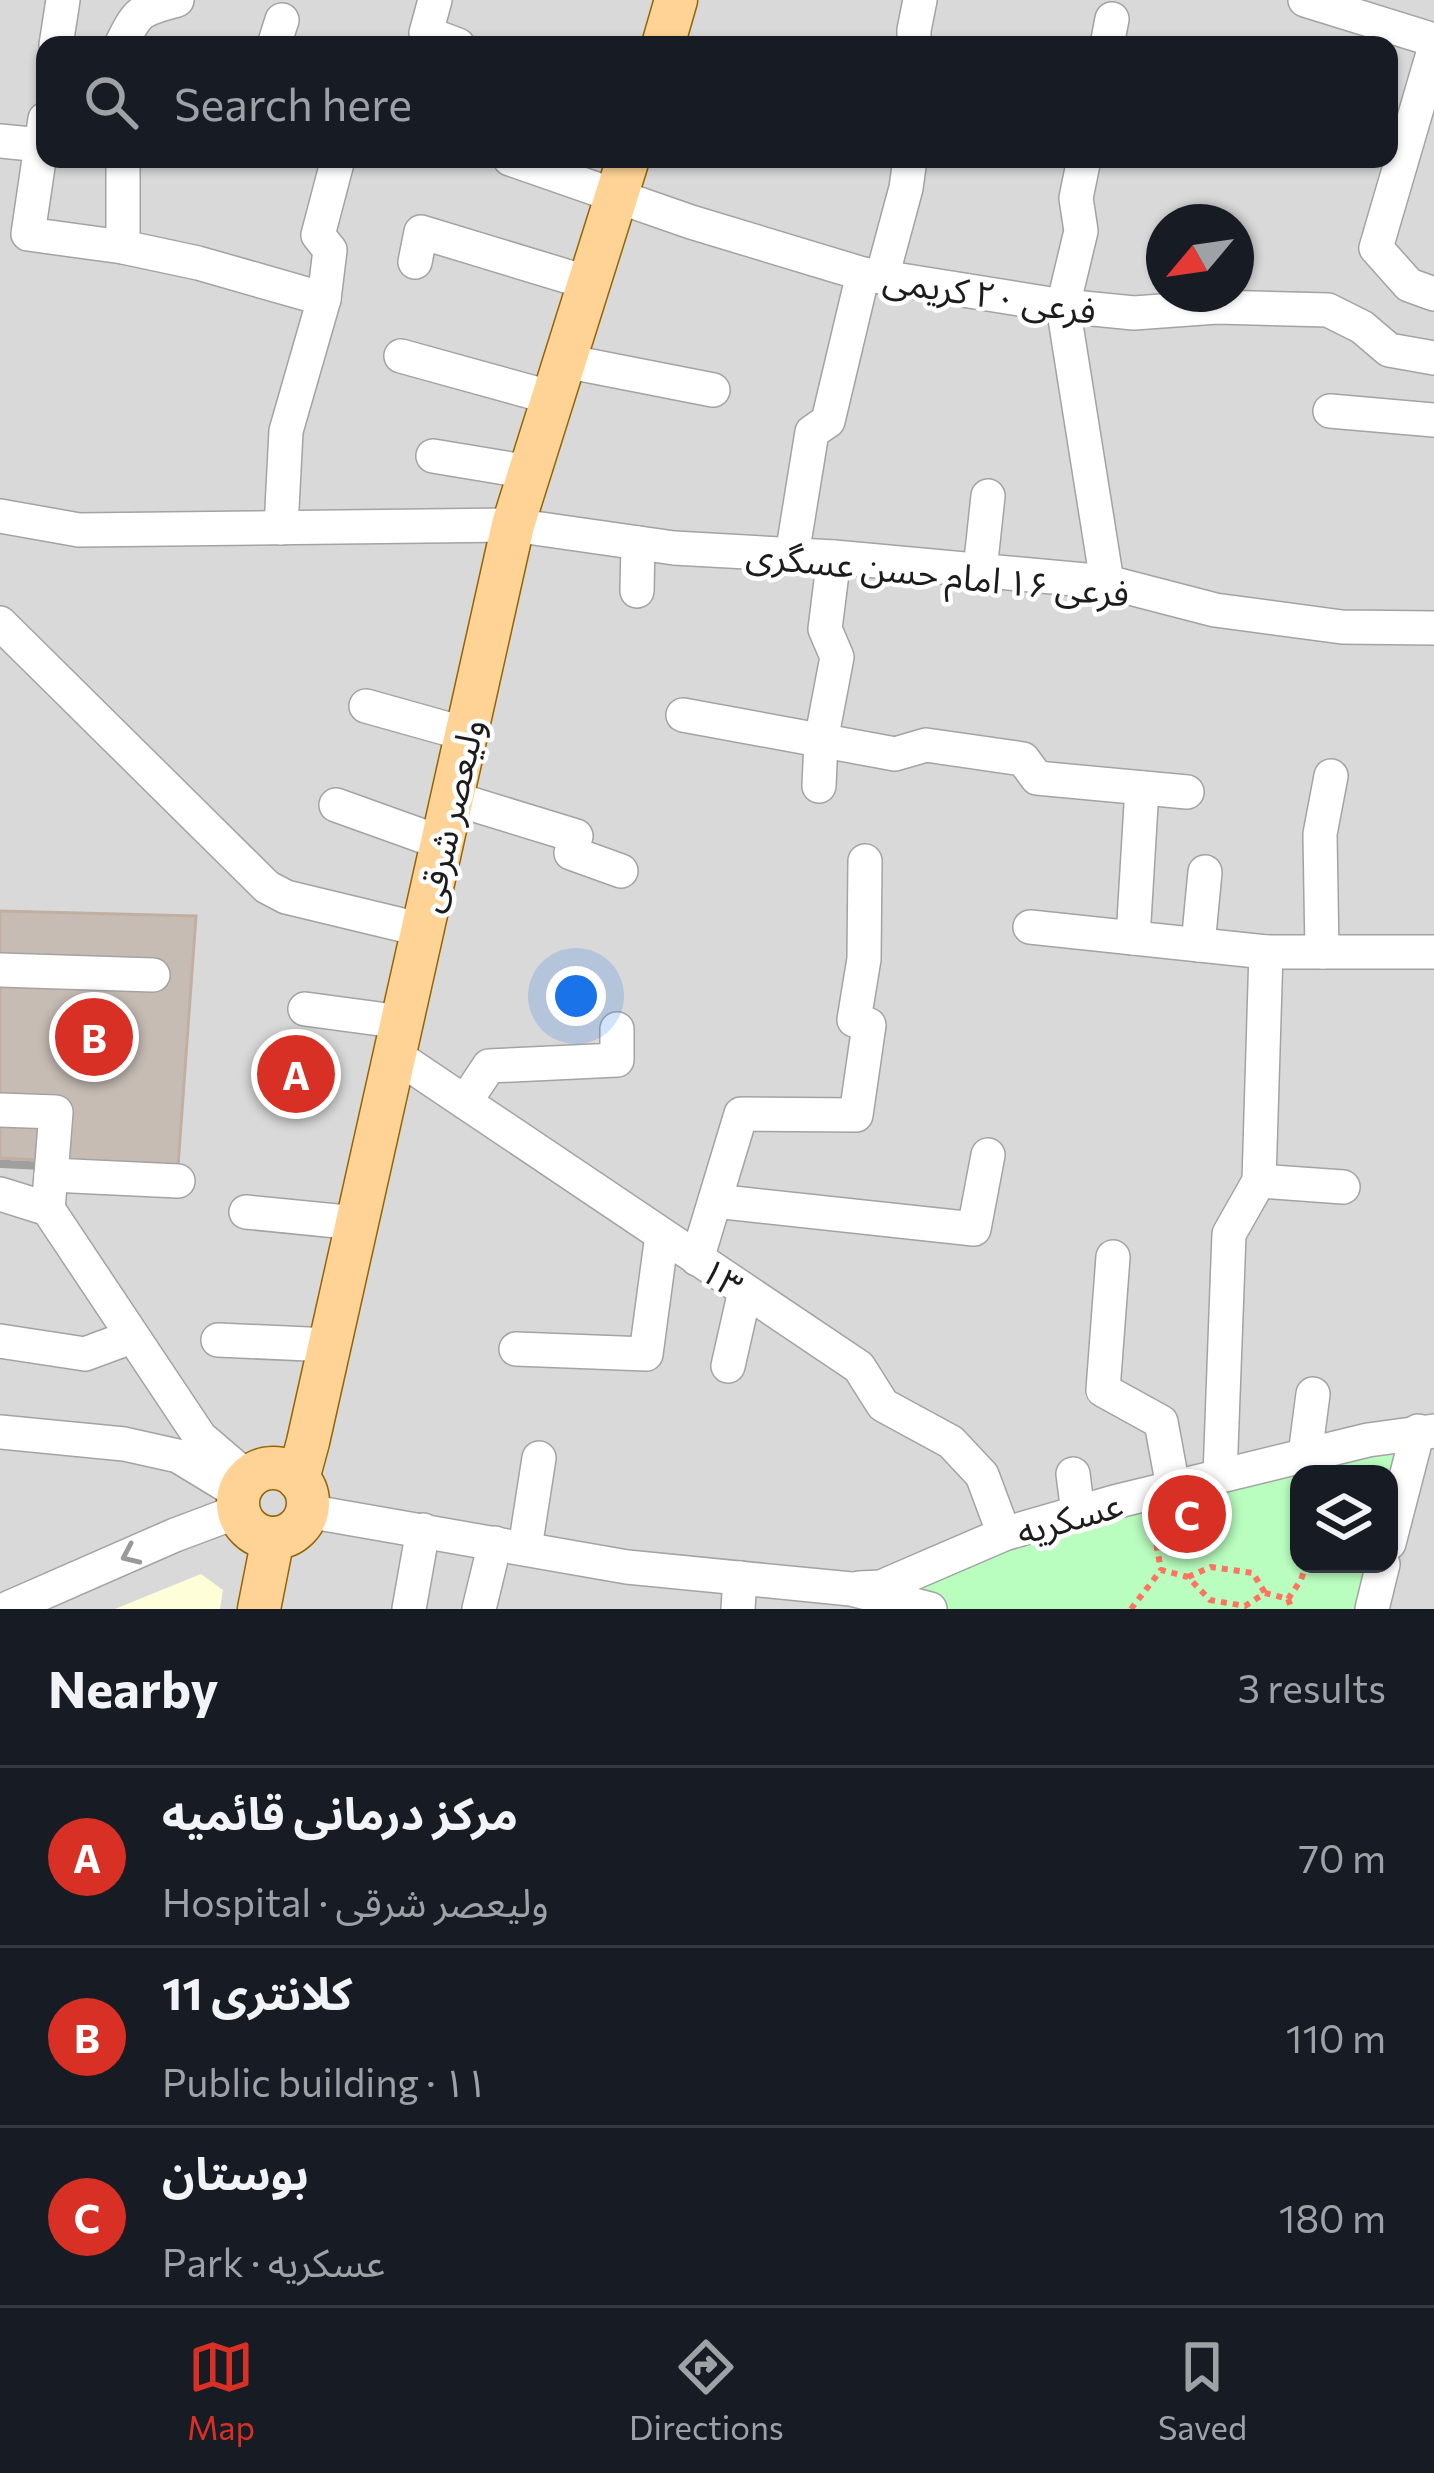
<!DOCTYPE html>
<meta charset="utf-8">
<style>
:root{--surface:#171b24;--page:#242831;--text:#f1f3f6;--muted:#9ea1a6;--line:#363941;--accent:#d93025}
body{margin:0;font-family:Commissioner,"Noto Sans Arabic",sans-serif;background:var(--page);color:var(--text)}
.controls{position:absolute;right:36px;bottom:36px;display:grid;overflow:hidden;border-radius:24px;box-shadow:0 3px 9px #0004}
.controls button{width:108px;height:108px;display:grid;place-items:center;padding:0;border:0;border-bottom:3px solid var(--line);background:var(--surface);color:var(--text);font:60px sans-serif}
.compass{position:absolute;left:1146px;top:204px;width:108px;height:108px;border-radius:50%;background:var(--surface);box-shadow:0 3px 9px #0004;rotate:241deg}
.you{position:absolute;left:576px;top:996px;width:42px;height:42px;margin:-30px;border:9px solid #fff;border-radius:50%;background:#1a73e8;box-shadow:0 0 0 18px #1a73e833}
.badge{display:grid;place-items:center;width:78px;height:78px;border-radius:50%;background:var(--accent);color:#fff;font-size:39px;font-weight:700}
.pin{position:absolute;translate:-50% -50%;border:6px solid #fff;box-shadow:0 3px 12px #0006}
.list{margin:0;padding:0;list-style:none}
h2{display:flex;justify-content:space-between;align-items:center;height:156px;margin:0;padding:0 48px;font-size:51px}
h2 small{font-size:39px;font-weight:400;color:var(--muted)}
.list li{display:grid;grid-template-columns:78px 1fr auto;gap:36px;align-items:center;box-sizing:border-box;height:180px;padding:0 48px;border-top:3px solid var(--line)}
.list b{display:block;font-size:45px;white-space:nowrap}
.list p{margin:0;font-size:39px;white-space:nowrap;color:var(--muted)}
.list em{font-size:39px;font-style:normal;color:var(--muted)}
.icon{flex:none;width:66px;height:66px;fill:none;stroke:currentColor;stroke-width:2;stroke-linecap:round;stroke-linejoin:round}
.map{position:relative;flex:none;width:1434px;height:1609px;overflow:hidden}
.search{position:absolute;background:var(--surface);box-shadow:0 3px 9px #0004;left:36px;right:36px;top:36px;height:132px;display:flex;align-items:center;gap:30px;box-sizing:border-box;padding:0 42px;border-radius:24px;color:var(--muted);font-size:45px}
.sheet{height:696px;background:var(--surface)}
nav{display:flex;justify-content:space-around;align-items:center;box-sizing:border-box;height:168px;border-top:3px solid var(--line);background:var(--surface);font-size:33px;color:var(--muted)}
nav a{display:grid;justify-items:center;gap:6px}
nav .on{color:var(--accent)}
.map>svg:first-child{display:block}
</style>
<div class="map">
<svg width="1434" height="1609" viewBox="0 0 1434 1609">
<defs>
<filter id="shadow"><feDropShadow dx="-8" dy="8" stdDeviation="0" flood-color="#0004"/></filter>
</defs>
<rect width="100%" height="100%" fill="#eeeae1"/>
<path fill="#dad9d9" fill-rule="evenodd" d="M0,0h1434v1609h-1434zM45,45h1344v114h-1344zM1164,222h72v72h-72zM1299,1474h90v90h-90z"/>
<polygon fill="#feffd9" points="201,1574 223,1590 220,1609 115,1609"/>
<polygon fill="#b9fdbf" points="1418,1431 1389,1543 1389,1474 1299,1474 1299,1564 1383,1564 1372,1609 930,1609 881,1587 1004,1534"/>
<polygon fill="#c6bcb4" stroke="#c1b0a2" stroke-width="3" filter="url(#shadow)" points="0,911 196,916 178,1167 0,1158"/>
<g fill="none" stroke-linecap="round" stroke-linejoin="round">
<defs>
<g id="minor">
<polyline points="435,0 426,33 458,45"/>
<polyline points="1305,0 1434,40"/>
<polyline points="56,45 63,0"/>
<path d="M121,45c17,-35 19,-35 56,-45"/>
<polyline points="274,45 282,20"/>
<polyline points="914,45 914,30 920,0"/>
<polyline points="1107,45 1112,19"/>
<polyline points="1434,50 1376,248 1409,285 1434,294"/>
<polyline points="45,119 28,234 123,247 198,263 324,299"/>
<polyline points="0,141 41,145"/>
<polyline points="123,159 123,247"/>
<polyline points="510,159 691,222 863,274 1063,306 1134,313 1217,307 1328,310 1362,327 1389,350 1434,358"/>
<polyline points="1084,159 1076,198 1081,231 1063,306 1107,582"/>
<polyline points="415,262 421,232 589,283"/>
<polyline points="882,277 906,188 910,159"/>
<polyline points="401,356 553,398"/>
<polyline points="565,361 713,390"/>
<polyline points="1330,411 1434,420"/>
<polyline points="433,456 530,472"/>
<polyline points="0,516 79,530 513,525 674,548 834,557 1107,582 1215,610 1342,627 1434,628"/>
<polyline points="281,528 286,431 324,299 330,250 318,235 338,159"/>
<polyline points="792,555 812,432 828,421 863,274"/>
<polyline points="980,570 988,496"/>
<polyline points="637,591 638,543"/>
<polyline points="0,623 267,887 286,897 423,930"/>
<polyline points="366,706 466,734"/>
<polyline points="683,715 895,754 926,745 1023,759 1037,778 1187,792"/>
<polyline points="819,786 821,741 837,657 825,629 834,557"/>
<polyline points="452,798 576,836 571,853 621,871"/>
<polyline points="336,805 442,843"/>
<polyline points="1030,927 1266,952 1434,952"/>
<polyline points="1133,938 1142,788"/>
<polyline points="1198,945 1205,872"/>
<polyline points="1322,952 1320,834 1331,776"/>
<polyline points="0,970 153,975"/>
<polyline points="305,1009 402,1022"/>
<polyline points="395,1055 859,1367 883,1405 951,1442 982,1475 1004,1534"/>
<polyline points="465,1102 489,1066 617,1060 617,1029"/>
<polyline points="0,1110 56,1112 51,1175"/>
<polyline points="1259,1181 1343,1187"/>
<polyline points="0,1194 48,1209 200,1437 248,1478"/>
<polyline points="715,1201 974,1229 988,1155"/>
<polyline points="48,1209 51,1175 178,1181"/>
<polyline points="246,1212 357,1223"/>
<polyline points="1113,1257 1103,1390 1161,1422 1173,1487"/>
<polyline points="697,1259 741,1114 856,1115 869,1025 854,1020 864,959 865,861"/>
<polyline points="218,1340 330,1345"/>
<polyline points="0,1341 85,1354 131,1337"/>
<polyline points="516,1349 646,1354 662,1235"/>
<polyline points="728,1366 745,1291"/>
<polyline points="0,1432 124,1444 178,1456 239,1493"/>
<polyline points="1305,1455 1313,1394"/>
<polyline points="1073,1474 1078,1513"/>
<polyline points="1220,1476 1229,1234 1259,1181 1266,952"/>
<polyline points="307,1511 627,1567 851,1589 930,1609"/>
<polyline points="1389,1543 1418,1431"/>
<polyline points="525,1548 539,1458"/>
<polyline points="859,1588 881,1587 1004,1534 1114,1502 1368,1440 1434,1431"/>
<polyline points="6,1609 175,1535 239,1511"/>
<polyline points="409,1609 423,1530"/>
<polyline points="479,1609 495,1543"/>
<polyline points="738,1609 740,1578"/>
<polyline points="1372,1609 1383,1564"/>
</g>
<g id="major">
<polyline points="663,45 676,0"/>
<circle cx="273" cy="1503" r="35"/>
<polyline points="298,1479 308,1442 513,525 628,159"/>
<polyline points="259,1609 273,1538"/>
</g>
</defs>
<use href="#minor" stroke="#a3a3a3" stroke-width="36"/>
<use href="#major" stroke="#946500" stroke-width="45"/>
<g stroke="#ff7461" stroke-width="6" stroke-dasharray="6 6" stroke-linecap="butt">
<polyline points="1152,1521 1161,1570"/>
<polyline points="1188,1577 1211,1567 1253,1573 1265,1593"/>
<polyline points="1288,1599 1301,1580 1306,1564"/>
<polyline points="1131,1609 1161,1570 1188,1577 1210,1600 1245,1606 1265,1593 1288,1599 1292,1609"/>
</g>
<use href="#minor" stroke="#fff" stroke-width="33"/>
<use href="#major" stroke="#ffd395" stroke-width="42"/>
</g>
<defs><path id="oneway-chevron" d="M-2-3.5L2.5 0L-2 3.5" fill="none" stroke-width="1.6" stroke-linecap="round" stroke-linejoin="round" transform="scale(3)"/></defs>
<use stroke="#999" href="#oneway-chevron" transform="translate(130 1555) rotate(156)"/>
<g text-anchor="middle" dominant-baseline="central" stroke-width="9" stroke-linejoin="round" paint-order="stroke">
<g font-size="36" fill="#1c1c1c" stroke="#fff">
<text transform="translate(990 293) rotate(9)">فرعی ۲۰ کریمی</text>
<text transform="translate(938 572) rotate(6)">فرعی ۱۶ امام حسن عسگری</text>
<text transform="translate(448 815) rotate(-77)">ولیعصر شرقی</text>
<text transform="translate(723 1276) rotate(34)">۱۳</text>
<text transform="translate(1069 1516) rotate(-16)">عسکریه</text>
</g>
</g>
</svg>
<div class="controls">
<button><svg class="icon" aria-label="layers" viewBox="0 0 24 24"><path d="M12 4l9 5-9 5-9-5zM3 14l9 5 9-5"/></svg></button>
</div>
<svg class="compass" viewBox="-18 -18 36 36"><path d="M0-13l5 13h-10z" fill="#e53935"/><path d="M0 13l5-13h-10z" fill="#9ea1a6"/></svg>
<div class="you"></div>
<div class="pin badge" style="left:296px;top:1074px">A</div>
<div class="pin badge" style="left:94px;top:1037px">B</div>
<div class="pin badge" style="left:1187px;top:1514px">C</div>
<div class="search"><svg class="icon" aria-label="search" viewBox="0 0 24 24"><circle cx="10" cy="10" r="6"/><path d="M15 15l6 6"/></svg>Search here</div>
</div>
<section class="sheet">
<h2>Nearby<small>3 results</small></h2>
<ul class="list">
<li><span class="badge">A</span><div><b>مرکز درمانی قائمیه</b><p>Hospital · ولیعصر شرقی</p></div><em>70 m</em></li>
<li><span class="badge">B</span><div><b>کلانتری 11</b><p>Public building · ۱۱</p></div><em>110 m</em></li>
<li><span class="badge">C</span><div><b>بوستان</b><p>Park · عسکریه</p></div><em>180 m</em></li>
</ul>
</section>
<nav>
<a class="on"><svg class="icon" aria-label="map" viewBox="0 0 24 24"><path d="M3 6l6-2 6 2 6-2v14l-6 2-6-2-6 2zM9 4v14M15 6v14"/></svg>Map</a>
<a><svg class="icon" aria-label="directions" viewBox="0 0 24 24"><path d="M12 3l9 9-9 9-9-9zM9 14v-3h6M13 9l2 2-2 2"/></svg>Directions</a>
<a><svg class="icon" aria-label="saved" viewBox="0 0 24 24"><path d="M7 4h10v16l-5-4-5 4z"/></svg>Saved</a>
</nav>
